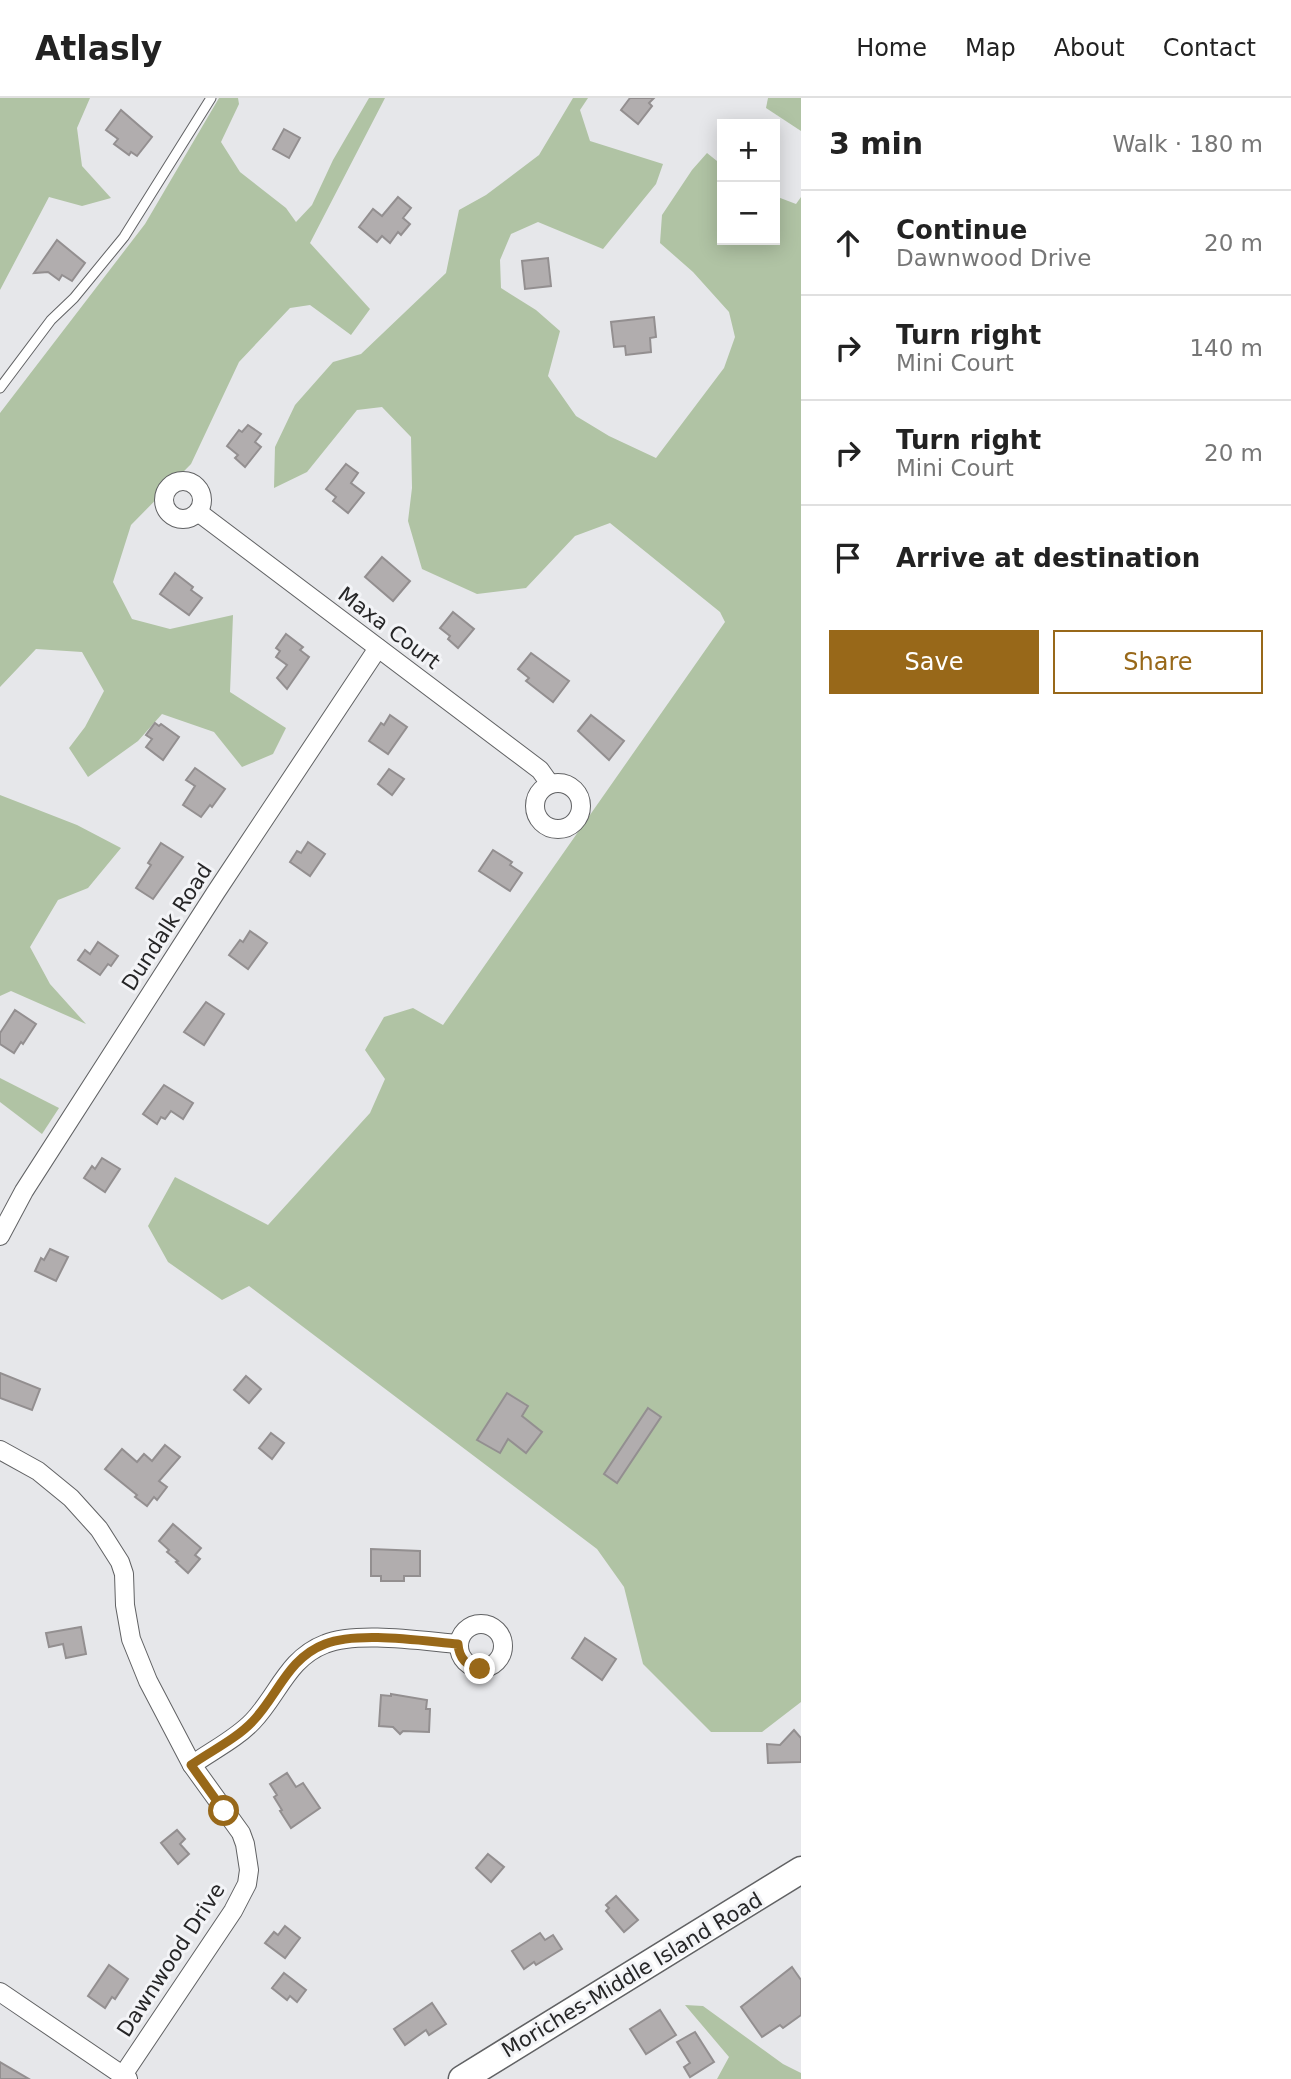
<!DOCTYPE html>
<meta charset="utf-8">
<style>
:root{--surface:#fff;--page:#f2f2f2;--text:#222;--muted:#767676;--line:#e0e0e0;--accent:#986819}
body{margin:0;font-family:"DejaVu Sans",sans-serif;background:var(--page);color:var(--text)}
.controls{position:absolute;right:21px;top:21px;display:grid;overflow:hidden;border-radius:0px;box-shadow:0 4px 18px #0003}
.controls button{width:63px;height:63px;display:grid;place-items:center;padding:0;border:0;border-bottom:2px solid var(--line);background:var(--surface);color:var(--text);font:35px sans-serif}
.stop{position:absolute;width:21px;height:21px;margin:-16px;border:5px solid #986819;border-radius:50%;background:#fff}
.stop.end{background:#986819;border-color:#fff;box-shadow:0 2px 7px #0008}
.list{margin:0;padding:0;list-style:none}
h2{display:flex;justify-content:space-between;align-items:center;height:91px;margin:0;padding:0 28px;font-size:30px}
h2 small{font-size:23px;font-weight:400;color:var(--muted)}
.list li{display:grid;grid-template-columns:46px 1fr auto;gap:21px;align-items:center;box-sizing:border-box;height:105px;padding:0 28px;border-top:2px solid var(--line)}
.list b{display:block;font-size:26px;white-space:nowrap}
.list p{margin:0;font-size:23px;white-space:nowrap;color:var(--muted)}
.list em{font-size:23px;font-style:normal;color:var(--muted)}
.actions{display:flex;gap:14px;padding:21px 28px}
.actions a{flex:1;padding:16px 0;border:2px solid var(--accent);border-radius:0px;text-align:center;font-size:24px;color:var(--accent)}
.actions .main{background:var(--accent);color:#fff}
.icon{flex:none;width:38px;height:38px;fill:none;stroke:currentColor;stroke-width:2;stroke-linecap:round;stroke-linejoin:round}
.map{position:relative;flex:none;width:801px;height:1981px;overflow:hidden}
header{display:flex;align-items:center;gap:42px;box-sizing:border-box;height:98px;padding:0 35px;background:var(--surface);border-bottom:2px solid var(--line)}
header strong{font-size:33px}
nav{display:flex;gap:38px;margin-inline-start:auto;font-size:24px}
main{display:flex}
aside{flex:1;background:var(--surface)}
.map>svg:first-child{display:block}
</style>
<header>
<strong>Atlasly</strong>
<nav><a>Home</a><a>Map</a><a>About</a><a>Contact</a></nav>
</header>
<main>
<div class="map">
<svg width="801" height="1981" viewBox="0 0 801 1981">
<rect width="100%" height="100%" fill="#e6e7ea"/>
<g fill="#b0c3a4">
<polygon points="0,0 90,0 77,30 82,68 111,100 82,108 49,99 0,192"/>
<polygon points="219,0 238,0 239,6 221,44 240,74 286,110 296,124 312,107 333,62 369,0 385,0 310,145 370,211 351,237 310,207 290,210 239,264 191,366 131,427 113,484 132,521 170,531 233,517 230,594 286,630 273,656 242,669 214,634 162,616 138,643 88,679 69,650 85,629 104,593 82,554 36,551 0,589 0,315 145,126"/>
<polygon points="573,0 588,0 580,12 590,43 663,66 656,86 603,151 538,124 511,136 500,162 501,190 536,212 560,233 548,278 576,318 609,338 656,360 724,270 735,239 729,214 693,174 660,145 662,117 692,72 707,55 722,67 722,142 775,142 775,98 796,106 801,99 801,1604 762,1634 711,1634 643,1566 624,1489 597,1451 249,1188 222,1202 168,1164 148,1128 175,1079 268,1127 370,1015 385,981 365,952 384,919 413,910 443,927 725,524 720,514 610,425 575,438 526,490 477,496 422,471 408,423 412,390 411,339 382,309 357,312 307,374 274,390 275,349 295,307 333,264 361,256 446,175 459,112 486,97 539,57"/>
<polygon points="768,0 801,0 801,33 766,10"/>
<polygon points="0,697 77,727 121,750 88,790 58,802 30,849 50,886 86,926 11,893 0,898"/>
<polygon points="0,980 59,1010 42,1036 0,1004"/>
<polygon points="685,1907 703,1908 783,1966 801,1975 801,1981 717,1981 729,1959"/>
</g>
<g fill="#b1adae" stroke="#938f90" stroke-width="2">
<polygon points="630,0 654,0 649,5 652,8 638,26 621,12"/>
<polygon points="121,12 152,39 137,58 131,54 129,57 114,46 118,41 106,32"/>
<polygon points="284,31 300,40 289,60 273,51"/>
<polygon points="398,99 411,110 403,120 410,126 401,137 398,134 390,145 382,138 377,144 359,129 373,111 382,118"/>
<polygon points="57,142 85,165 72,183 62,177 59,182 48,174 34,175"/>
<polygon points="548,160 551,188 525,191 522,163"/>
<polygon points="654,219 656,239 650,240 651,254 626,257 625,248 614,249 611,224"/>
<polygon points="248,327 261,336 255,344 261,349 245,369 235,360 238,357 227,348 239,332 242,334"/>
<polygon points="346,366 358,375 351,385 364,395 348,415 333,403 336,399 326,391"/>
<polygon points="382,459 410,483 393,503 365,479"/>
<polygon points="175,475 193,489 191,492 202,500 189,517 160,496"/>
<polygon points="453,514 474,531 458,550 448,541 450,538 440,530"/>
<polygon points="286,536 303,549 300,552 309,559 287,591 277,580 287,567 276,559 280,553 276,550"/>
<polygon points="531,555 569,583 553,604 526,583 529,580 518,571"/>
<polygon points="390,617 407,629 388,656 369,643 381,625 384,627"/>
<polygon points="591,617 624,643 609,662 578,633"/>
<polygon points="155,625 159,628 161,626 179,639 163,662 146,649 152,641 146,637"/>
<polygon points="195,670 225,691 212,709 210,707 201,719 183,707 195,688 186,682"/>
<polygon points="389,671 404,681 392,697 378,686"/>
<polygon points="308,744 325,756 310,778 290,764 297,753 301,755"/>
<polygon points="161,745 183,759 153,801 136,790 151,767 148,765"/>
<polygon points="493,752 512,764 510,767 522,775 510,793 479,773"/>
<polygon points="250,833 267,845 248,871 229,857 240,842 243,844"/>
<polygon points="98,844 118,858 111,868 108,866 100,877 78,862 85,852 90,856"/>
<polygon points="206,904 224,916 204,947 184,934"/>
<polygon points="15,912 36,926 23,946 21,944 14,955 0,946 0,935"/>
<polygon points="164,987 193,1005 183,1021 171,1013 165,1021 161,1019 157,1026 143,1016"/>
<polygon points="102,1060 120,1071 105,1094 84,1080 92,1068 95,1071"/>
<polygon points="50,1151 68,1159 56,1183 35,1173 41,1160 44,1162"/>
<polygon points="0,1275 40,1291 32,1312 0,1300"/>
<polygon points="246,1278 261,1291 249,1305 234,1292"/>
<polygon points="507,1295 528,1308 522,1318 542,1334 526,1355 508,1341 500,1355 477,1342"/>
<polygon points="648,1310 661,1319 617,1385 604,1376"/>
<polygon points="271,1335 284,1345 272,1361 259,1350"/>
<polygon points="165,1347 180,1359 159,1383 167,1389 157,1402 154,1399 147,1408 135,1399 137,1397 105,1371 122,1351 137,1364 144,1356 152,1363"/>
<polygon points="173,1426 201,1450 195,1457 200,1461 188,1475 176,1464 178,1463 167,1454 169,1452 159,1443"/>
<polygon points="371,1451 420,1453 420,1478 404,1478 404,1483 381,1483 381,1478 371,1478"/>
<polygon points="81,1529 86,1556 66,1560 63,1546 49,1549 46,1535"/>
<polygon points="585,1540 616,1561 602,1582 572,1560"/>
<polygon points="391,1596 427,1602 426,1611 430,1611 429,1634 403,1633 400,1636 393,1629 379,1628 381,1597 391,1598"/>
<polygon points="794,1632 801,1640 801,1664 768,1665 767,1646 780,1647"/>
<polygon points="287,1675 296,1689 303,1685 320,1710 291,1730 280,1713 282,1712 274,1699 277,1697 270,1686"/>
<polygon points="177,1732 185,1741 180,1746 189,1756 178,1766 161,1745"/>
<polygon points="488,1756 504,1769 491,1784 476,1770"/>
<polygon points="616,1798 638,1822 624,1834 606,1813 609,1810 606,1807"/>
<polygon points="285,1828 300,1840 285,1860 265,1845 274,1834 278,1837"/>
<polygon points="540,1835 545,1842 553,1837 562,1851 536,1867 534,1864 524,1871 512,1853"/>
<polygon points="109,1867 128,1881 115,1901 112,1899 105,1910 88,1898"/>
<polygon points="792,1869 801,1882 801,1917 783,1930 780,1927 762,1939 741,1909"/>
<polygon points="284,1875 306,1892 297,1904 290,1898 287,1902 272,1890"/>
<polygon points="432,1905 446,1926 429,1937 426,1932 405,1947 394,1931"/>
<polygon points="660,1912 676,1937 646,1956 630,1931"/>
<polygon points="695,1934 714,1964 690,1979 684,1969 690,1965 677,1944"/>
<polygon points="0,1964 29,1981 0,1981"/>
</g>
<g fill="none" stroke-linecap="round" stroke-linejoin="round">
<defs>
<polyline id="lane" points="0,290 51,222 74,200 124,139 211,0"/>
<g id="street">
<circle cx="183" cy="402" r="19"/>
<polyline points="198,414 540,672 550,686"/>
<circle cx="558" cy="708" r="23"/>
<polyline points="0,1138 24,1093 216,794 378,550"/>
<polyline points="0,1352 38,1373 71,1400 99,1431 120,1464 124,1476 125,1507 131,1541 148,1583 192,1667 241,1735 245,1746 249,1772 247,1786 233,1813 123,1977"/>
<circle cx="481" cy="1548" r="22"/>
<path d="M192,1667c19,-14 44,-26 61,-44 25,-26 35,-63 72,-77 32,-13 97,-3 133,0"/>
<polyline points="0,1894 128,1981"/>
</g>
<polyline id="secondary" points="462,1981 801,1772"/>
</defs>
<use href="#lane" stroke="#616264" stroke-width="11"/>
<use href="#street" stroke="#616264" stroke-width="20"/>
<use href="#secondary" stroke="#616264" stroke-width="29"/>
<use href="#lane" stroke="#fff" stroke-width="9"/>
<use href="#street" stroke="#fff" stroke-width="18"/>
<use href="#secondary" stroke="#fff" stroke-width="26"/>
</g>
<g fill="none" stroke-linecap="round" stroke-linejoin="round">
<path stroke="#986819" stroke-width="9" d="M224,1713l-33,-46c20,-14 45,-26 62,-44 25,-26 35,-63 72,-77 33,-13 97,-3 133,0 1,14 8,22 22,25"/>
</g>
<g text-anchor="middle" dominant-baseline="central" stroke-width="6" stroke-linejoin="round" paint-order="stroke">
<g font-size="21" fill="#262627" stroke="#f3f4f7">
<text transform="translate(389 530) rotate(37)">Maxa Court</text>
<text transform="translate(167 829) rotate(-57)">Dundalk Road</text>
<text transform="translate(171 1862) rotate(-57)">Dawnwood Drive</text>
<text transform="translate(632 1877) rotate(-31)">Moriches-Middle Island Road</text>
</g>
</g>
</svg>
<div class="controls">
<button>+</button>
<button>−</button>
</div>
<div class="stop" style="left:224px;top:1713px"></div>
<div class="stop end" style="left:480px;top:1571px"></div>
</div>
<aside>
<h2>3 min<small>Walk · 180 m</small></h2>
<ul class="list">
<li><svg class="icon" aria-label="ahead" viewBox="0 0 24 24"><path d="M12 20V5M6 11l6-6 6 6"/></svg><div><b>Continue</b><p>Dawnwood Drive</p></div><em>20 m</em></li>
<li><svg class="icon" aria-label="right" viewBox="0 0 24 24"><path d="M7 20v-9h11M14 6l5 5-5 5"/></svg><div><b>Turn right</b><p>Mini Court</p></div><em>140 m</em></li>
<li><svg class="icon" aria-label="right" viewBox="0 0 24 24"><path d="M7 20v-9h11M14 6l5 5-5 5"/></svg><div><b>Turn right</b><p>Mini Court</p></div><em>20 m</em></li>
<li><svg class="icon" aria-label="arrive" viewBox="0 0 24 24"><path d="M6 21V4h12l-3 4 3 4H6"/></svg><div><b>Arrive at destination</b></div></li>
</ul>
<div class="actions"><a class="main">Save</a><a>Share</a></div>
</aside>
</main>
